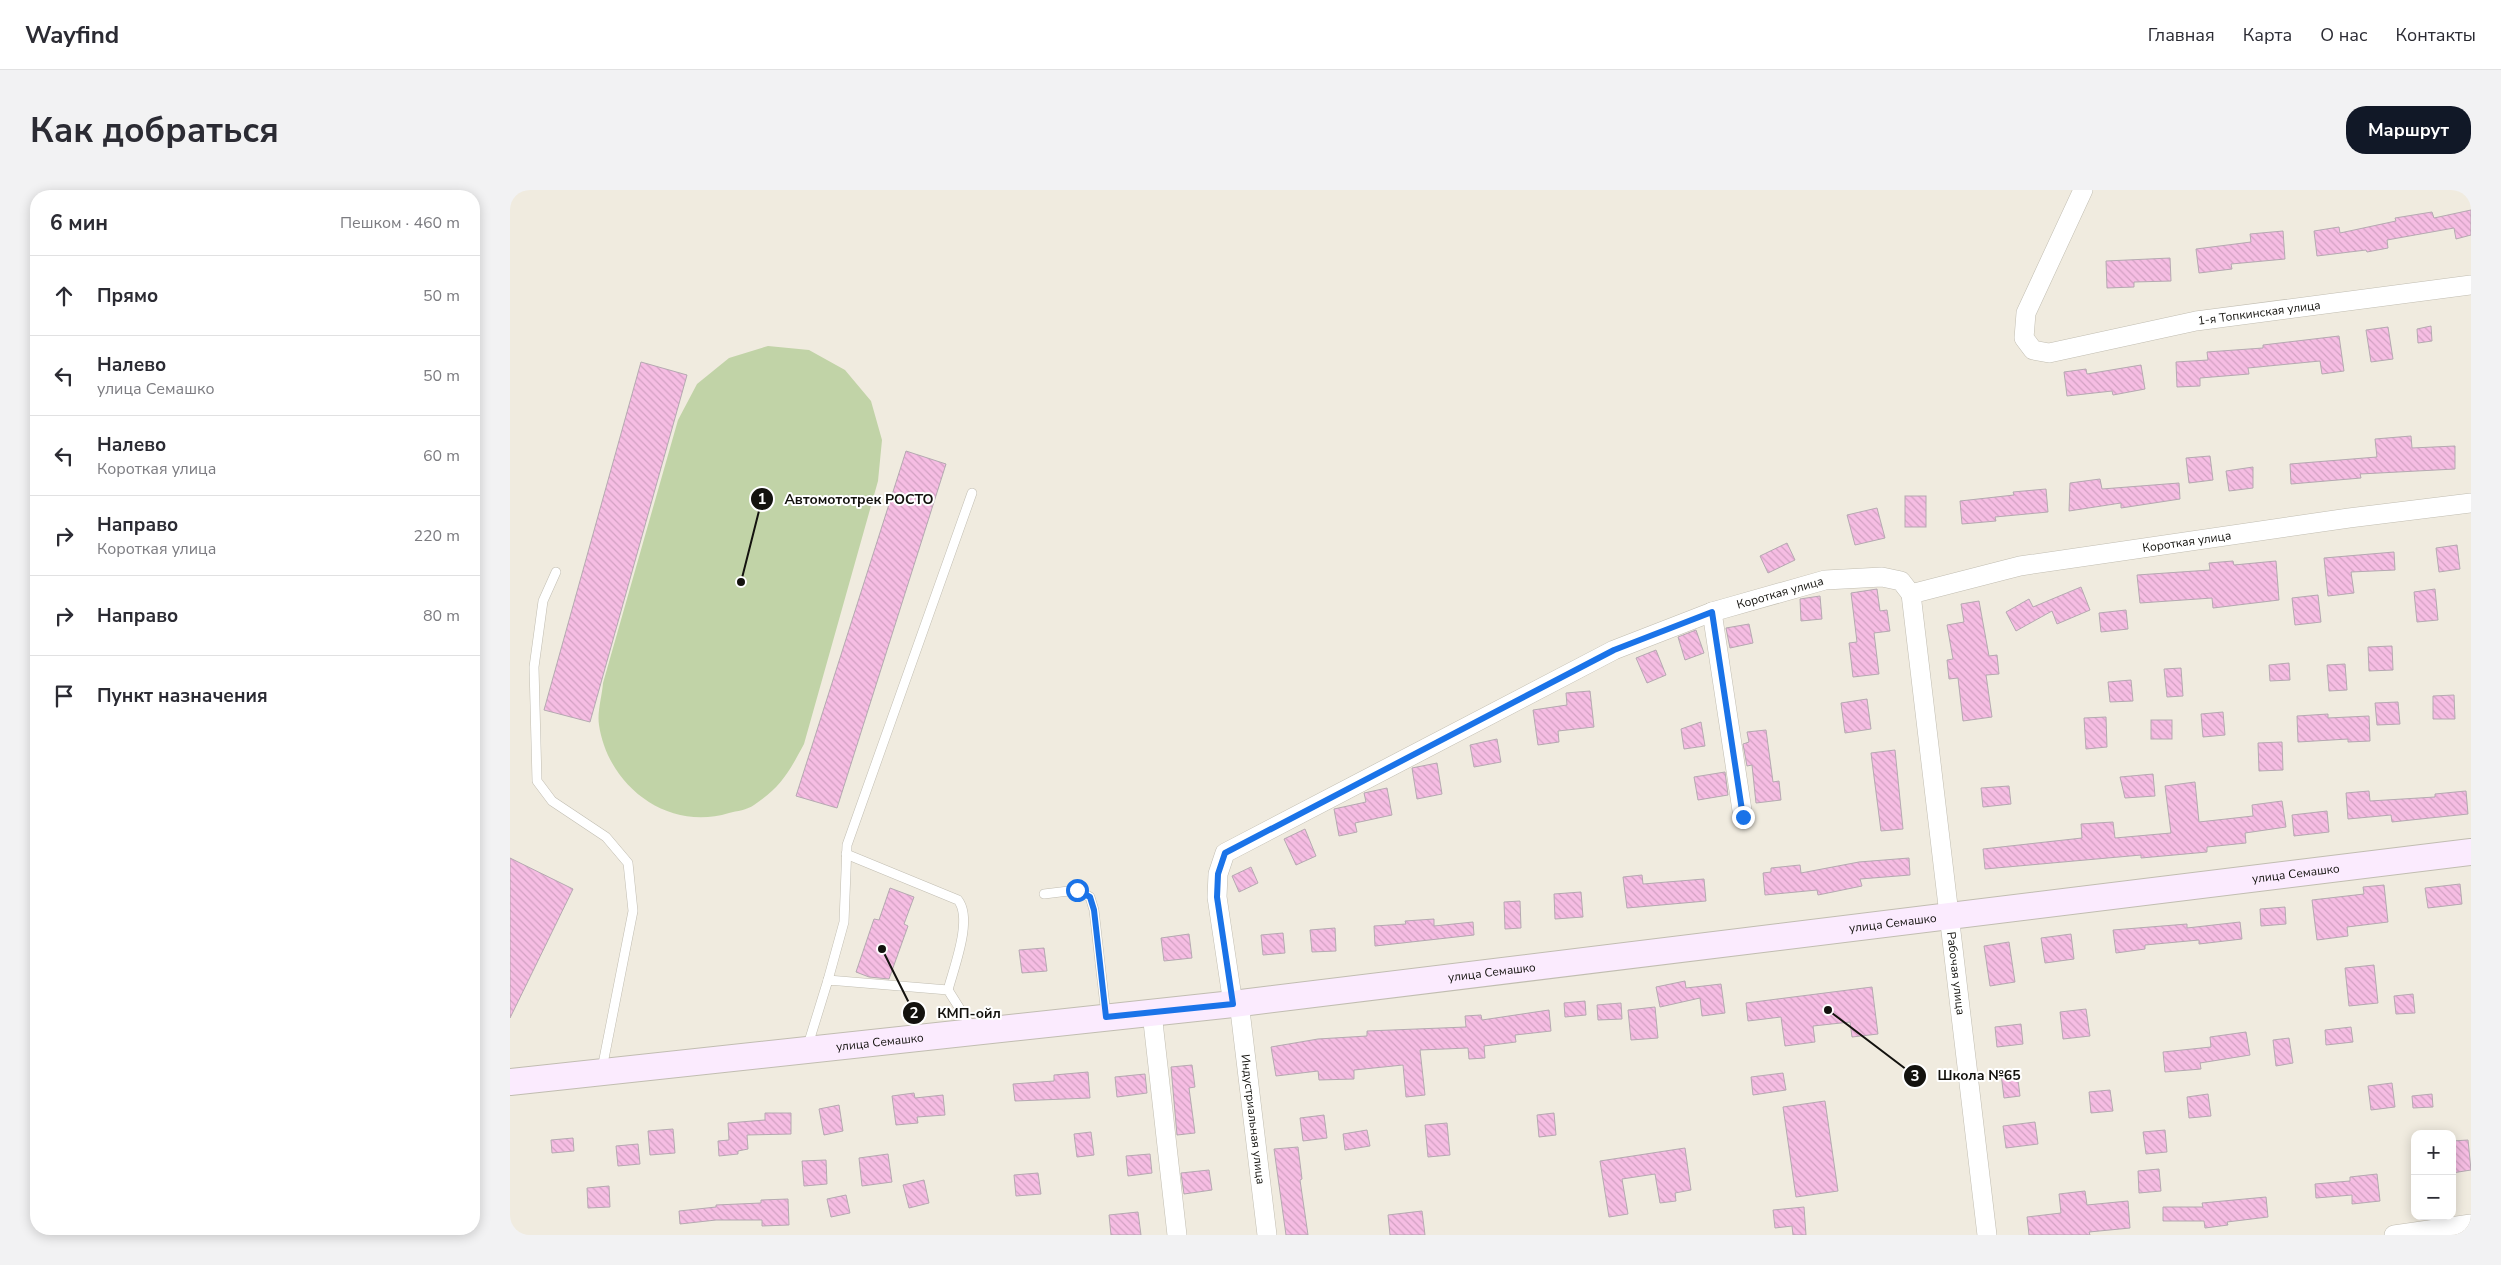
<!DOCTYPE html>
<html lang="ru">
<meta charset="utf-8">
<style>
:root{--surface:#fff;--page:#f2f2f3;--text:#2b2b33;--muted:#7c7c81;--line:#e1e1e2;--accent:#111827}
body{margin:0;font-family:"Nunito Sans",sans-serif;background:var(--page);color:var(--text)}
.controls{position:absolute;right:15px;bottom:15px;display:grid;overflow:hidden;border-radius:10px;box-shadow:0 2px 12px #0003}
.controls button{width:45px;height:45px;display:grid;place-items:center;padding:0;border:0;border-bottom:1px solid var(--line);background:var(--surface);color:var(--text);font:25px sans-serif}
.stop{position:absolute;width:15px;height:15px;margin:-11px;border:4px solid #1a73e8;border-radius:50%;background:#fff}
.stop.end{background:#1a73e8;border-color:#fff;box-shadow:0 1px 5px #0008}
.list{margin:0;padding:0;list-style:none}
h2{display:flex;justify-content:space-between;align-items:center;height:65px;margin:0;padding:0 20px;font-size:21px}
h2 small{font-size:16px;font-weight:400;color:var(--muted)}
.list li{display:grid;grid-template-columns:32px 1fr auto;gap:15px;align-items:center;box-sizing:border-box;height:80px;padding:0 20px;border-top:1px solid var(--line)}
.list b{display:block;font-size:19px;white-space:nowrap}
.list p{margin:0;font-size:16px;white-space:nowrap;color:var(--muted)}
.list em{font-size:16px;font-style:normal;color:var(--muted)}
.icon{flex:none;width:28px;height:28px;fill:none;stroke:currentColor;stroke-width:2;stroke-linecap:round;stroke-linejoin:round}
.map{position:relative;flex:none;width:1961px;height:1045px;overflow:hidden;border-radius:20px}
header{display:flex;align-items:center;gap:30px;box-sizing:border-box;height:70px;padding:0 25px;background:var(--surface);border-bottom:1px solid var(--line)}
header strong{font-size:24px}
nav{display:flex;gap:28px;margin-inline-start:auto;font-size:18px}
.intro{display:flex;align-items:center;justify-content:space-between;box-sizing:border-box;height:120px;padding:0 30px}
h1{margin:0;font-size:35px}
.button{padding:12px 22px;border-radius:20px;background:var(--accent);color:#fff;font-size:18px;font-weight:700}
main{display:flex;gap:30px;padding:0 30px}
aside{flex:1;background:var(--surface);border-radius:20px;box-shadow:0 2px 12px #0003}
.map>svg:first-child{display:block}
</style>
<header>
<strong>Wayfind</strong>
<nav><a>Главная</a><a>Карта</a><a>О нас</a><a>Контакты</a></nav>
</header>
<div class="intro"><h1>Как добраться</h1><a class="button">Маршрут</a></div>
<main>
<aside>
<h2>6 мин<small>Пешком · 460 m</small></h2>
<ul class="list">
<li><svg class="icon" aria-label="ahead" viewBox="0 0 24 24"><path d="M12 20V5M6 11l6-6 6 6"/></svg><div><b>Прямо</b></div><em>50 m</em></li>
<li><svg class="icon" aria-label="left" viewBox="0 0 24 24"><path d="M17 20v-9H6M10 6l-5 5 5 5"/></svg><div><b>Налево</b><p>улица Семашко</p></div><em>50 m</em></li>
<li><svg class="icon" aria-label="left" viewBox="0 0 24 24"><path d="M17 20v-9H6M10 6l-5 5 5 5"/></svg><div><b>Налево</b><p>Короткая улица</p></div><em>60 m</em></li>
<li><svg class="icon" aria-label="right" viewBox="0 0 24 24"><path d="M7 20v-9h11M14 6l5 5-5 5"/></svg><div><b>Направо</b><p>Короткая улица</p></div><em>220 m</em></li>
<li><svg class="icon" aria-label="right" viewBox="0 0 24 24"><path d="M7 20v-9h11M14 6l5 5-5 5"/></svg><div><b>Направо</b></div><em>80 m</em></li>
<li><svg class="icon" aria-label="arrive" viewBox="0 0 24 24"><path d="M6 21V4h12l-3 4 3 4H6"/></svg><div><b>Пункт назначения</b></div></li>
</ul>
</aside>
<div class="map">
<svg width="1961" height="1045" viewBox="0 0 1961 1045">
<defs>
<pattern id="building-back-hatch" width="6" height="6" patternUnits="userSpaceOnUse" patternTransform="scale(1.25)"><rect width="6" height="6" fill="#f6bde3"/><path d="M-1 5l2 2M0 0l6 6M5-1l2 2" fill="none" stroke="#d2a1c2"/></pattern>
</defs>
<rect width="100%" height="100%" fill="#f0ebdf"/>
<path fill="#c1d3a7" d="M258,156l41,4 36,20 26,31 11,39 -4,41 -74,263c-15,28 -23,43 -50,61 -7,5 -17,6 -25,8 -61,19 -121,-27 -130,-88 -2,-13 3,-29 4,-42l75,-263 19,-36 32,-26z"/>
<g fill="url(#building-back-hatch)" stroke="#b5a9b1">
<polygon points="1961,20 1961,45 1946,49 1944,38 1877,50 1878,58 1857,62 1856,60 1807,66 1804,41 1829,37 1830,43 1886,31 1885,28 1922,22 1924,28"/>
<polygon points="1773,41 1775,69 1721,74 1722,79 1689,83 1686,59 1741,52 1740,44"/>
<polygon points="1660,68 1661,91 1624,92 1624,97 1597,98 1596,71"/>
<polygon points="1921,136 1922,151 1908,153 1907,139"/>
<polygon points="1878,137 1883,169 1861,172 1856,140"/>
<polygon points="1829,146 1834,181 1812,184 1810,171 1738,178 1739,184 1690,188 1690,196 1667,197 1666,172 1698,170 1697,162 1753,158 1753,155"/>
<polygon points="131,172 177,185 80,532 34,520"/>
<polygon points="1631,175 1635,199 1603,205 1602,201 1557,206 1554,182 1576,179 1577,184"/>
<polygon points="1901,246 1902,258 1945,256 1945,279 1850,284 1851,288 1781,294 1780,274 1867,267 1865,249"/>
<polygon points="396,261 436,274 327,618 286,606"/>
<polygon points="1700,266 1703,290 1679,293 1676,268"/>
<polygon points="1743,277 1743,298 1719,301 1716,281"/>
<polygon points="1590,289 1592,299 1669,293 1670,309 1611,318 1611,313 1559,321 1560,293"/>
<polygon points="1536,299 1538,322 1485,327 1486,331 1452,334 1450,311 1504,305 1503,302"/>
<rect x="1395" y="306" width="21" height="31"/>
<polygon points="1367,318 1375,348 1345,355 1337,325"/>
<polygon points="1277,353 1285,370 1258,383 1250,366"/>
<polygon points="1947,355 1950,379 1929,382 1926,358"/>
<polygon points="1884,362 1885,380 1841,382 1844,403 1818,406 1814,368"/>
<polygon points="1723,371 1724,375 1766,371 1769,410 1703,418 1702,408 1630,413 1627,385 1700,380 1699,373"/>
<polygon points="1571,397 1580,420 1547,434 1542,421 1506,441 1496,422 1519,409 1523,417"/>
<polygon points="1367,399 1370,421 1377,420 1380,441 1364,443 1369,484 1343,487 1339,453 1347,452 1341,403"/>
<polygon points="1925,399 1928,430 1907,432 1904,402"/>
<polygon points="1808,405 1811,432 1785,435 1782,408"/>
<polygon points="1310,406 1312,429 1291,431 1290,409"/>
<polygon points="1469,411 1479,466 1487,465 1489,484 1476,485 1482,527 1453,531 1448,488 1439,489 1437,470 1443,469 1437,435 1454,432 1451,414"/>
<polygon points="1616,420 1618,439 1591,442 1589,423"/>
<polygon points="1239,434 1243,453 1220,458 1216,438"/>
<polygon points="1186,440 1194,463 1175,470 1168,447"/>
<polygon points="1882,456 1883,480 1859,481 1858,457"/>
<polygon points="1146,460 1156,485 1137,493 1126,468"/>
<polygon points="1779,473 1780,490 1760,491 1759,475"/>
<polygon points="1835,474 1837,500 1819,501 1817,475"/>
<polygon points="1671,478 1673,506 1657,507 1654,479"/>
<polygon points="1621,490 1623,511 1600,512 1598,492"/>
<polygon points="1080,501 1084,537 1048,541 1049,552 1028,555 1023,520 1057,515 1056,503"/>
<polygon points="1944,505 1945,529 1923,529 1923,506"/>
<polygon points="1357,509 1361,539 1335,543 1331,513"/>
<polygon points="1888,512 1890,534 1867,535 1865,513"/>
<polygon points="1713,522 1715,545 1693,547 1691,524"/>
<polygon points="1818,524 1818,528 1859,526 1860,551 1838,552 1838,549 1788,552 1787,526"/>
<polygon points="1596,527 1597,557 1576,559 1574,528"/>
<rect x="1641" y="530" width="21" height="19"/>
<polygon points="1191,532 1195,556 1174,559 1171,539"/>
<polygon points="1256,540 1263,592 1269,591 1271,610 1246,613 1242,575 1237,576 1233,554 1239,552 1237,542"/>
<polygon points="987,549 991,572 964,577 960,555"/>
<polygon points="1772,552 1773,580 1749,581 1748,553"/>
<polygon points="1385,560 1393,639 1371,641 1361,563"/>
<polygon points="927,573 932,604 907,609 902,578"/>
<polygon points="1215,582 1218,605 1188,610 1184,587"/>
<polygon points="1643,584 1645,606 1615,608 1610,587"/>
<polygon points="1685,592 1689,632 1743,626 1742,615 1772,611 1776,637 1735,643 1736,653 1697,657 1697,662 1631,668 1631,665 1475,679 1473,659 1572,648 1571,634 1603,632 1605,648 1661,643 1655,596"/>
<polygon points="1499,596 1501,614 1473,617 1471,598"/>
<polygon points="877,598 882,625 845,633 847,642 829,646 824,619 856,612 854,603"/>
<polygon points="1859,601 1860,611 1925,607 1925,604 1956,601 1958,624 1882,632 1881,625 1838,629 1836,603"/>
<polygon points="1817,621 1819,642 1784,646 1782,625"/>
<polygon points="795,639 806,666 786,675 774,649"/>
<polygon points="0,668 63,699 0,828"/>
<polygon points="1399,668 1400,685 1350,689 1352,696 1308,705 1307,700 1255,705 1253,683 1261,682 1261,678 1290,675 1291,683 1349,672"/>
<polygon points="741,677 748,693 729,702 722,686"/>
<polygon points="1132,685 1133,694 1194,689 1196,711 1117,718 1113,687"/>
<polygon points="1950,694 1952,714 1918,718 1915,698"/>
<polygon points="1874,695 1878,732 1837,737 1838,746 1807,750 1802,710 1854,704 1853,697"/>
<polygon points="380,698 404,707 394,734 398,736 379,789 359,787 346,782 364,729 369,730"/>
<polygon points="1071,702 1073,727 1045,729 1044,704"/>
<polygon points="1010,711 1011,738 995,739 994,712"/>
<polygon points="1775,717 1776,734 1751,736 1750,719"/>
<polygon points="924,729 924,736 963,732 964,745 865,756 864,736 896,734 895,731"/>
<polygon points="1730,732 1732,749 1689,754 1689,750 1635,755 1635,759 1606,763 1603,740 1677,734 1677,738"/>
<polygon points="825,738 826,761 802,762 800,740"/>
<polygon points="773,743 775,763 753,765 751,745"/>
<polygon points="679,744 682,768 654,771 651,748"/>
<polygon points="1561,744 1564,769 1535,773 1531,748"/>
<polygon points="1499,752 1505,792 1480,796 1474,756"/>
<polygon points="534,758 537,781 512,783 509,760"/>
<polygon points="1864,775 1868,813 1839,816 1835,778"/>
<polygon points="1175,791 1176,798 1211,794 1215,823 1192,826 1190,808 1150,817 1146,797"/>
<polygon points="1362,797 1368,844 1342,847 1340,832 1303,836 1305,852 1275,856 1271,827 1238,831 1236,813"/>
<polygon points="1903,804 1905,823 1886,824 1884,806"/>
<polygon points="1075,811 1076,825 1055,827 1054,813"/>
<polygon points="1111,813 1112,829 1088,830 1087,815"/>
<polygon points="1145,817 1148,848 1121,850 1118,820"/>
<polygon points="1576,819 1580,846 1553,849 1550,822"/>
<polygon points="1039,820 1041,841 1005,845 1006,852 974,856 975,868 959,869 958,858 910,860 915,905 896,907 893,875 844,880 844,889 809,890 808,881 766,886 761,857 808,849 857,846 857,841 956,837 955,826 971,825 972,830"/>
<polygon points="1511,834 1513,854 1487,857 1485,837"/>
<polygon points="1841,837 1843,852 1816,855 1815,840"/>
<polygon points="1736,842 1740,865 1690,873 1691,879 1655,882 1653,862 1701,857 1700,847"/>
<polygon points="1779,848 1783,873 1766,876 1763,850"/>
<polygon points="682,875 685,897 679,898 685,943 667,945 661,877"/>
<polygon points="578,882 580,908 505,911 503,894 544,891 544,885"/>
<polygon points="1507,882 1510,906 1494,908 1491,884"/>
<polygon points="1273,883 1276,900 1243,905 1241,887"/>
<polygon points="635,884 637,903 607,907 605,887"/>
<polygon points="1882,893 1885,917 1861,920 1858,896"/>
<polygon points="1600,900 1603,921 1581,923 1579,902"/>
<polygon points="404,903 405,908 433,905 435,925 407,927 408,933 386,935 382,906"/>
<polygon points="1698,904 1701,926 1679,928 1677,907"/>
<polygon points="1922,904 1923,917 1903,918 1902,906"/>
<polygon points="1315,911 1328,1001 1286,1007 1273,917"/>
<polygon points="329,915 333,941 314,945 309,919"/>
<polygon points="255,923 281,923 281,944 237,945 238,959 228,961 228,964 209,966 208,951 219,950 218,933 255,930"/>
<polygon points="1044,923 1046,945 1029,947 1027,925"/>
<polygon points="814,925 817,948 793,951 790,928"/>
<polygon points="1525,932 1528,954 1496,958 1493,936"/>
<polygon points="937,933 940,965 918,967 915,935"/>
<polygon points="163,939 165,963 140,965 138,941"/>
<polygon points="857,940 860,956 835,960 833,944"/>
<polygon points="1655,940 1657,962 1636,964 1633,942"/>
<polygon points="581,942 584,965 567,967 564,944"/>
<polygon points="63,948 64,961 42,963 41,950"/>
<polygon points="1958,950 1961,980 1942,983 1942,951"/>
<polygon points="128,954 130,974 108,976 106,956"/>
<polygon points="788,957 792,989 790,990 798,1045 776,1045 764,959"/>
<polygon points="1175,958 1181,1000 1165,1003 1166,1011 1150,1013 1145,984 1112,989 1118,1024 1099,1027 1090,971"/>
<polygon points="378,964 382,992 352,996 349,968"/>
<polygon points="640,964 642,983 618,986 616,966"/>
<polygon points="316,970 317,994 294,996 292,971"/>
<polygon points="1649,979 1651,1001 1629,1003 1628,981"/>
<polygon points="699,980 702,1000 674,1004 671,983"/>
<polygon points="528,983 531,1004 506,1006 504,985"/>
<polygon points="1867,984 1870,1011 1842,1014 1842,1005 1806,1008 1805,994 1840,991 1840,987"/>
<polygon points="414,990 419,1013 399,1018 393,995"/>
<polygon points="99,996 100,1017 78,1018 77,998"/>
<polygon points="1575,1001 1577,1015 1618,1011 1620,1038 1579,1042 1580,1045 1519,1045 1517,1027 1551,1023 1549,1004"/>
<polygon points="336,1005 340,1023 321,1027 317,1009"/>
<polygon points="1756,1007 1758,1027 1717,1032 1718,1035 1695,1038 1694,1031 1653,1031 1653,1017 1693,1017 1692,1013"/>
<polygon points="278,1009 279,1035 252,1036 252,1030 206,1030 170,1034 169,1021 206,1017 206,1015 251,1013 251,1010"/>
<polygon points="1294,1017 1296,1045 1283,1045 1282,1036 1265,1038 1263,1020"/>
<polygon points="912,1021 915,1045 880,1045 878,1025"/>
<polygon points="628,1022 631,1045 601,1045 599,1025"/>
</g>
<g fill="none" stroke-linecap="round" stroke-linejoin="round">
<defs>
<g id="lane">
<polyline points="46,382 33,411 24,477 27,591 42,611 96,647 118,673 123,721 92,879"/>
<path d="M336,664l112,46c15,19 -4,67 -10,90"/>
<polyline points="534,704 567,700 580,707 584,720 596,825"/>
<polyline points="318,790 334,732 337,655 462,303"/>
<polyline points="297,858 318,790 438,800 462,838"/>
</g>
<g id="street">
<path id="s1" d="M1573,0l-57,123 -2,25 9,12 16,3 147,-32 275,-36"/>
<path id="s2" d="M1401,404l76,641"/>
<path id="s3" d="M1401,404l109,-28 329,-48 122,-15"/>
<polyline points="1202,422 1233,627"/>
<path id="s4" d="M729,812l28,233"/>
<path id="s5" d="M723,814l-16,-107 1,-23 7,-21 389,-203 98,-38 113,-32 57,-3 19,4 10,13"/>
<polyline points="642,823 667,1045"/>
<polyline points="1884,1045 1961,1034"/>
</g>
<g id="secondary">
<path id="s6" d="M0,892l723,-78 1238,-152"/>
</g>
</defs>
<use href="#lane" stroke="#c1bdb1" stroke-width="10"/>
<use href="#street" stroke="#c1bdb1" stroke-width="20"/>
<use href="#secondary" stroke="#c1bdb1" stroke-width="28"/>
<use href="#lane" stroke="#fff" stroke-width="9"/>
<use href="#street" stroke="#fff" stroke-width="19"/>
<use href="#secondary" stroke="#fbebfe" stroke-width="26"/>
</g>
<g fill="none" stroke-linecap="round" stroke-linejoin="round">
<polyline stroke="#1a73e8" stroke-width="6" points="567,700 580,707 584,720 596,827 723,814 707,707 708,684 715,663 1104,460 1202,422 1233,627"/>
</g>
<g text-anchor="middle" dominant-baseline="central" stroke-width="4" stroke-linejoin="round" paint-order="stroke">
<g font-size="12" fill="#13120e" stroke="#fff">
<text stroke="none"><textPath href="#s1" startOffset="406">1-я Топкинская улица</textPath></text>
<text stroke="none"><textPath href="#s3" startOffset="281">Короткая улица</textPath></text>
<text stroke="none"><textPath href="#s5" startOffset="768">Короткая улица</textPath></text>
<text stroke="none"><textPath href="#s6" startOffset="1798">улица Семашко</textPath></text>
<text stroke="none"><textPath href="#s6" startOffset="1392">улица Семашко</textPath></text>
<text stroke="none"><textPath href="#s6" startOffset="988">улица Семашко</textPath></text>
<text stroke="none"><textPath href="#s2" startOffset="382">Рабочая улица</textPath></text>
<text stroke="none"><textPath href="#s6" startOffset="372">улица Семашко</textPath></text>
<text stroke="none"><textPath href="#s4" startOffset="118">Индустриальная улица</textPath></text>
</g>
</g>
<path fill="none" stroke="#13120e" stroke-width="2" d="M231 392L252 309M372 759L404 823M1318 820L1405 886"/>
<g fill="#13120e" stroke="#fff" stroke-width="2">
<circle cx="231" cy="392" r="5"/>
<circle cx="372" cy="759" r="5"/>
<circle cx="1318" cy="820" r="5"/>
<circle cx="252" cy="309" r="12"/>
<circle cx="404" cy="823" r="12"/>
<circle cx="1405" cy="886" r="12"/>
</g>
<g font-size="15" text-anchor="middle" font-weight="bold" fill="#fff">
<text x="252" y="314">1</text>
<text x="404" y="828">2</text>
<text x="1405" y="891">3</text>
</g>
<g font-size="14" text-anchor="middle" font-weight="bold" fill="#13120e" stroke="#fff" stroke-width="4" stroke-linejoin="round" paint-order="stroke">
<text x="349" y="314">Автомототрек РОСТО</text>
<text x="459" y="828">КМП-ойл</text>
<text x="1469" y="890">Школа №65</text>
</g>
</svg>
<div class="controls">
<button>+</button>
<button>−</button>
</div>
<div class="stop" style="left:567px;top:700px"></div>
<div class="stop end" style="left:1233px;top:627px"></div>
</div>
</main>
